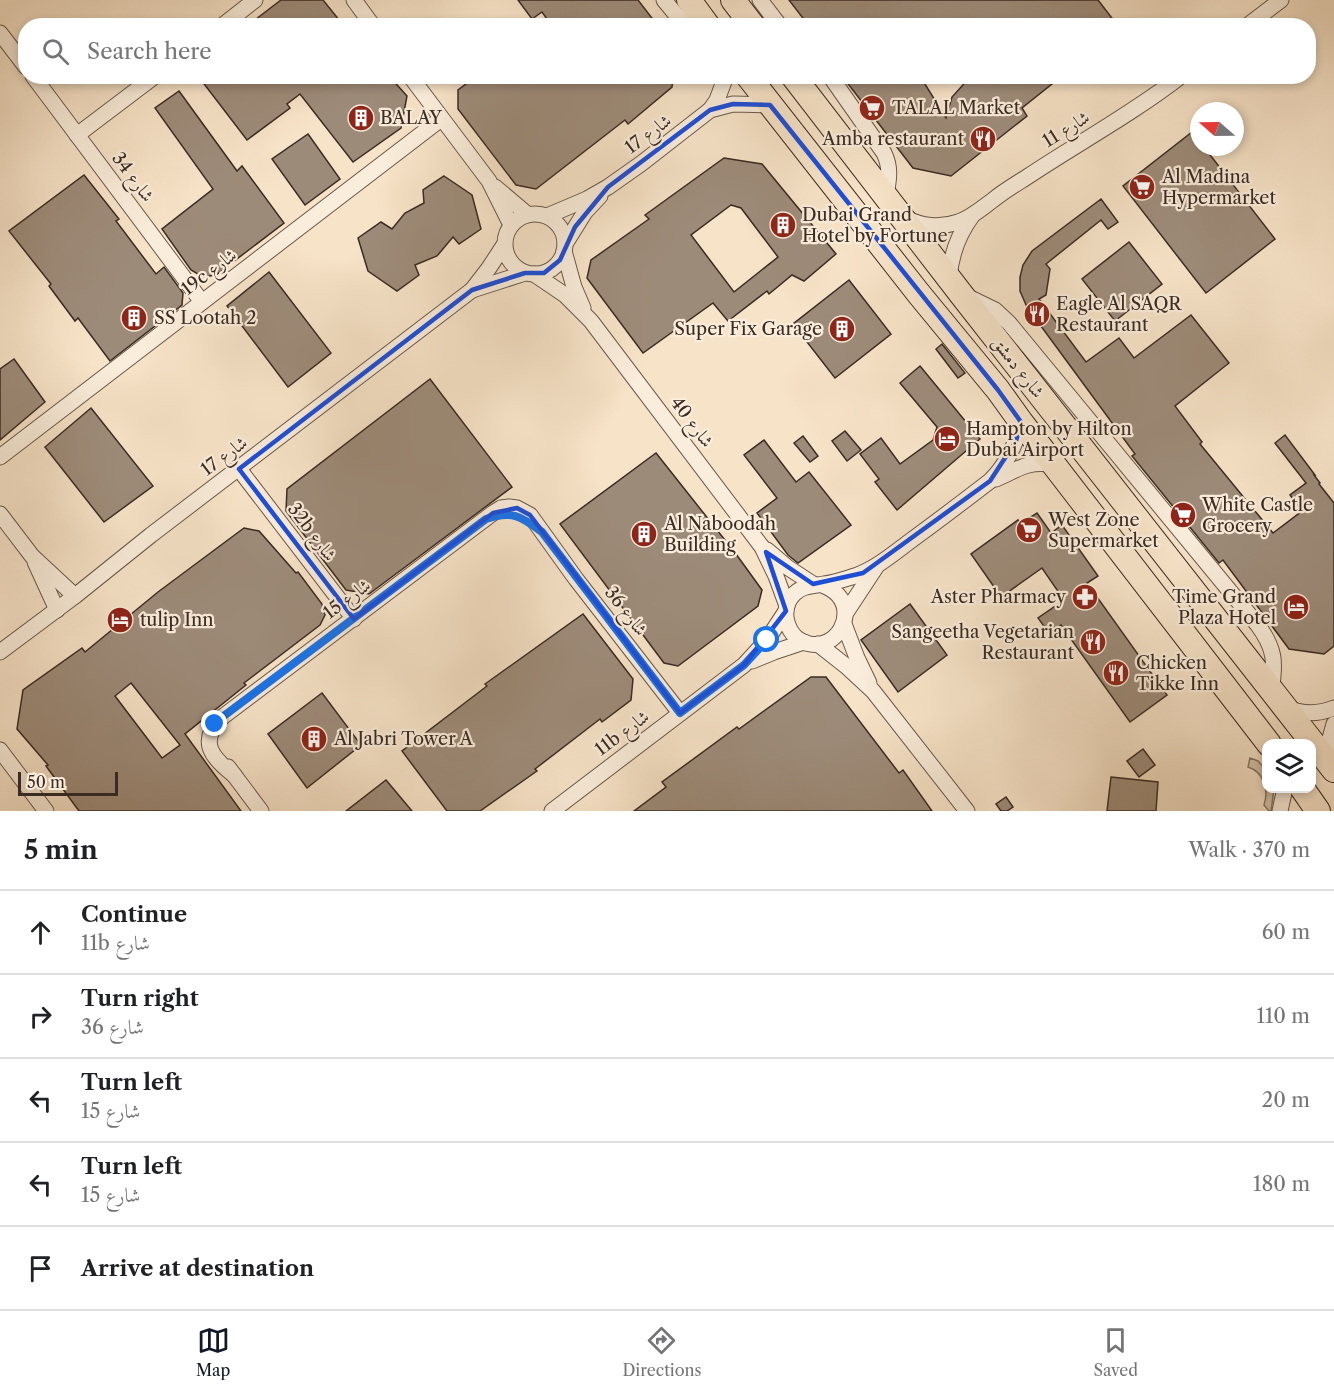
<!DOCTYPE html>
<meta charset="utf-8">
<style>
:root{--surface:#fff;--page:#f6f6f6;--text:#202124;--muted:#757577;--line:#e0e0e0;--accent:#111827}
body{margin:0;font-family:"Libre Caslon Text",Amiri,serif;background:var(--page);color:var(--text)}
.controls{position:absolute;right:18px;bottom:18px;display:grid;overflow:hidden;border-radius:12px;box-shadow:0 3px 9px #0003}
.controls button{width:54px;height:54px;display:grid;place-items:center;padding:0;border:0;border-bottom:2px solid var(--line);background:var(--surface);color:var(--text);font:30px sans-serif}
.compass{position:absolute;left:1190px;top:102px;width:54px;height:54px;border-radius:50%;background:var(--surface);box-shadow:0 3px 9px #0003;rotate:290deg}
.scale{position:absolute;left:18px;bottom:15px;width:100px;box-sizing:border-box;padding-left:6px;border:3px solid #3b2b23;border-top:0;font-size:16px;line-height:21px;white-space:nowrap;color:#3b2b23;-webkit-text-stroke:4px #faeddb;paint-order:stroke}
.stop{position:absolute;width:18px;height:18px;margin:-14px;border:4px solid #1a73e8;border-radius:50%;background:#fff}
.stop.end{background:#1a73e8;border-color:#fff;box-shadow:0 2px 6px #0008}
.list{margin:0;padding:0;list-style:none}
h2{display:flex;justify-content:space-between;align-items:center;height:78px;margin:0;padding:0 24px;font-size:26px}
h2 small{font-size:20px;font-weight:400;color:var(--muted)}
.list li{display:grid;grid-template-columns:39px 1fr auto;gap:18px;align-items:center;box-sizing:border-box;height:84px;padding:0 24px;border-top:2px solid var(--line)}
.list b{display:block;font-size:22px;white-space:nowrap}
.list p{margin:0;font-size:20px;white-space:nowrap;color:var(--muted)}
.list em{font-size:20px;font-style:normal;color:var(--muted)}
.icon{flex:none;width:33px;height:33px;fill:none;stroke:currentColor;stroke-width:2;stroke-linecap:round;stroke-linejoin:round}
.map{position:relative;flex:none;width:1334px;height:811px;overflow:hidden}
.search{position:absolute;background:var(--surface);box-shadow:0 3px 9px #0003;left:18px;right:18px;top:18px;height:66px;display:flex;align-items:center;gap:15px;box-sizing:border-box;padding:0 21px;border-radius:24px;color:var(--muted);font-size:22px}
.sheet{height:498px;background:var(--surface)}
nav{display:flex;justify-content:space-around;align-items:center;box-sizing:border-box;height:84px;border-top:2px solid var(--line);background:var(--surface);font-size:16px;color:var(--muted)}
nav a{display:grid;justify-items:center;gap:3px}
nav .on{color:var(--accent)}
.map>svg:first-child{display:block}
</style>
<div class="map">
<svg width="1334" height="811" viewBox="0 0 1334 811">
<rect width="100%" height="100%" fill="#f7e3c8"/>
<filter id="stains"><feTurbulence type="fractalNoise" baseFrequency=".00333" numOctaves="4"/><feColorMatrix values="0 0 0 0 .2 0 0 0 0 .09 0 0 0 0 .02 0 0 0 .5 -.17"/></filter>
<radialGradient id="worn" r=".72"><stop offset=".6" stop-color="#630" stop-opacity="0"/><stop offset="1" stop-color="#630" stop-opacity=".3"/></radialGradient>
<path fill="#d7c4ac" stroke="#897868" stroke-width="1.5" d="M1250,758l8,3 8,9v18l8,1 -3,22h-2l-5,-6c5,-15 0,-33 -16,-38z"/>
<g fill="#9d8b79" stroke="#3b2b23" stroke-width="1.5" fill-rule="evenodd">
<polygon points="281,0 323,0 344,26 247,26"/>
<polygon points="518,0 638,0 658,26 552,26 542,12 532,19"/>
<polygon points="789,0 1098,0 1118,26 809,26"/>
<polygon points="198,76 389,76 407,96 401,128 353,162 300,94 287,104 290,108 247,140"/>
<polygon points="477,76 673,76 672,87 628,124 625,120 536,189 516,185 458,109 458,90"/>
<polygon points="842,76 920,76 946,118 952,97 971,76 1062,76 1022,108 1027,116 951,176 913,168"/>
<polygon points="179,91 237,171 242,166 284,223 216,275 203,277 191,270 162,229 213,189 155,108"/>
<polygon points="1192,132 1199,141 1199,147 1204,147 1275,239 1206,293 1123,186"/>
<polygon points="308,134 340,179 305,205 272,159"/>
<path d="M724,158l38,6 74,90 -32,27 -12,-6 -23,19 -2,-3 -39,30 -15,-18 -70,50 -56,-75 4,-18 58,-41 -4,-4zM731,205l10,3 37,49 -44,35 -43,-57z"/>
<polygon points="84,175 119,219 116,221 156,274 164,267 183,293 182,305 110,361 78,318 75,321 49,286 51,284 9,231"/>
<polygon points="444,176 472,195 481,229 459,244 453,237 437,256 415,265 419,275 397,291 368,271 358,238 381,222 392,229 405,213 424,203 423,190"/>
<polygon points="1101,199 1118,222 1108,229 1101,220 1046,264 1050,269 1046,295 1039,299 1086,362 1119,338 1134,358 1191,315 1229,363 1175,406 1202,442 1200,444 1273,533 1302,511 1290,495 1306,483 1275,443 1285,435 1315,475 1314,475 1320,483 1319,484 1334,503 1334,646 1324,654 1289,649 1223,560 1219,563 1132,456 1135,454 1027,307 1020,291 1020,277 1023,265 1032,251"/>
<polygon points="1129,242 1162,284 1115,321 1082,279"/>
<polygon points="269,272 331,353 288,387 227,306"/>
<polygon points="849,280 891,334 835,378 793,324"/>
<polygon points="942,344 965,373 958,378 936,349"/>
<polygon points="14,359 45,402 0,440 0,369"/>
<polygon points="920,366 980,439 897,510 875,482 879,479 860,454 881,438 900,464 933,440 937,427 900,383"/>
<polygon points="430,379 512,487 369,594 346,590 286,511 287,489"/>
<polygon points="91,408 153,486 104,522 45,447"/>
<polygon points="845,431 861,450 847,461 832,441"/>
<polygon points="803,436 818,456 810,462 794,443"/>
<polygon points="764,440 796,482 809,472 851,525 798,563 788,555 757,513 777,498 744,455"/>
<polygon points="656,453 736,554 762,590 758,606 678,666 664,663 560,524"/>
<polygon points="1037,513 1051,533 1062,525 1098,576 1087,583 1167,695 1130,722 1061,625 1049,633 1038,618 1064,600 1042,568 1001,597 971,554 1018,520 1020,524"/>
<path d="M244,528l15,3 37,42 2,-1 24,32 3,11 -5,10 -76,58 2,2 -61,49 56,77h-162l-33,-45 2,-1 -31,-36 6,-39 59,-42 3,4 73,-60zM131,683l49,62 -18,13 -47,-62z"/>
<polygon points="910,604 947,655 898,692 861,640"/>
<polygon points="583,614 633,679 631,700 602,722 600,719 535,769 537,771 480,811 447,811 402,751 487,686 485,684"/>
<polygon points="811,677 826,677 899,773 903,770 932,811 634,811 666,787 662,782 737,727 739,729"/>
<polygon points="322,693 361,745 307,788 268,734"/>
<polygon points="1143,749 1155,765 1139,777 1127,761"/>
<polygon points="1111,777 1158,782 1156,811 1107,811"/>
<polygon points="386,780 412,811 346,811"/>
<polygon points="1006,797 1013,807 1007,811 1001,811 996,804"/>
</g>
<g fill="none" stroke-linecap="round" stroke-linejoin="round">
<defs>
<g id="minor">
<polyline points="354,0 373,26"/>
<polyline points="664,0 678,17 699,26"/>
<polyline points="760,0 780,26"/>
<polyline points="222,26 255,0"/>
<polyline points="1247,26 1281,0"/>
<polyline points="0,33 26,67"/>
<polyline points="33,76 202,302"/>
<polyline points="410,76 489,181 511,225"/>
<path d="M830,76l54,77c7,14 5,26 2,42"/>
<polyline points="710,110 717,100 726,76"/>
<polyline points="77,135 155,76"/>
<polyline points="495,187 527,214"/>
<circle cx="535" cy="244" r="30"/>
<polyline points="547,216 587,199 608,187 642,163 710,110 733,104 770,105"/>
<path d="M905,217c16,10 36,11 53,5 13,-4 24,-14 35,-22 11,-9 23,-16 34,-23 51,-34 105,-63 154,-101"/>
<polyline points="565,244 585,212 600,196"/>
<polyline points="564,251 574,287 583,308"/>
<polyline points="534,274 565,295 591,321 762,547 776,576 787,606"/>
<path d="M949,278c2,-24 9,-43 23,-62"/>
<polyline points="472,290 525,273"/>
<path d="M966,296l29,14 14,13 248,301c18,24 19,38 14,67"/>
<polyline points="0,457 441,119"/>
<polyline points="239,469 354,619"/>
<path d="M996,479c23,-10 31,-19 59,-14"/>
<polyline points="0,514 32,556 75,596"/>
<polyline points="767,550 787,567 813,584"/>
<polyline points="35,562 57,610"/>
<path d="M822,585c6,2 11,5 16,10 18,20 -1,54 -28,49 -23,-4 -32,-34 -16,-50 9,-9 19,-8 30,-10 10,-1 21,-5 31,-8 22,-8 39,-23 58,-37 26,-19 51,-38 77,-58 17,-17 26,-36 31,-59"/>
<polyline points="845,614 876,567"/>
<polyline points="844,624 857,658 869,683"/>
<polyline points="818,644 846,666 873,691 967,811"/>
<polyline points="0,652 75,596 151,535 472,290 489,268 504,245"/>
<polyline points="752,661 774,652 804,642"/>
<path d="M1285,707c16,7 32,8 49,1"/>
<polyline points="0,750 46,811"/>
<polyline points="1328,763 1329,742 1334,724"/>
<polyline points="228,767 261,811"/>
<path d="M234,775c-22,-17 -36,-33 -13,-57l272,-205 8,-5 8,-1 8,1 13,7 46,64 104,134"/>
<polyline points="552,811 744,665 767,640 786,611"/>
<polyline points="1280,811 1285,788"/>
</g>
<g id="primary">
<polyline points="689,0 708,26"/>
<polyline points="733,0 753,26"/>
<polyline points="748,76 919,294 998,390 1021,422 1269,744"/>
<polyline points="793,76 961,294 1334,770"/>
<polyline points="1302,788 1318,811"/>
</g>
</defs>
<use href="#minor" stroke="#6a594c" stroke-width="17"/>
<use href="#primary" stroke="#3b2b23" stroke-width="26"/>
<use href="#minor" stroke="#faeddb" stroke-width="15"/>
<use href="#primary" stroke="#f7e3c8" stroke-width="24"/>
</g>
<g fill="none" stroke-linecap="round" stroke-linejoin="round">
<path stroke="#1a73e8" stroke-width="8" d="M215,724l6,-6 265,-199c25,-9 35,-3 56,13l138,181 64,-48 23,-25"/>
</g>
<path fill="none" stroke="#1d4ed8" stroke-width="4.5" stroke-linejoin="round" d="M733,104l37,1 228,285 23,32 -5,19 -26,40 -127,92 -50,11 -47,-32 20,59 -42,54 -64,48 -150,-198 -13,-7 -24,5 -139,106 -115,-150 233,-179 53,-17h19l16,-13 15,-33 33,-40 102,-77z"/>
<defs>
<symbol id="supermarket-disc" viewBox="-11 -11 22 22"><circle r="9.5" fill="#8f2418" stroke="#faeddb"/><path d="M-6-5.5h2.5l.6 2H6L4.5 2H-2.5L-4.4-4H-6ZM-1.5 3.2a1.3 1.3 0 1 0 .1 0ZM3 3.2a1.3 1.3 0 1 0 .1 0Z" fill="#fff"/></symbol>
<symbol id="building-disc" viewBox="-11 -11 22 22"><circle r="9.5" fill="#8f2418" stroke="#faeddb"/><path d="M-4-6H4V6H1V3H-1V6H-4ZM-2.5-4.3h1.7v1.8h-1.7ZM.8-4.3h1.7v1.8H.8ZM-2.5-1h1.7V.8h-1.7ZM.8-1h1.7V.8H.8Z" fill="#fff"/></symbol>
<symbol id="restaurant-disc" viewBox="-11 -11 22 22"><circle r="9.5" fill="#8f2418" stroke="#faeddb"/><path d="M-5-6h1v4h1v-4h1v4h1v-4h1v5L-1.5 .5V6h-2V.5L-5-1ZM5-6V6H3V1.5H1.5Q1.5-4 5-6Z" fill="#fff"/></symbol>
<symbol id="hotel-disc" viewBox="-11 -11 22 22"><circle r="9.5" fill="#8f2418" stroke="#faeddb"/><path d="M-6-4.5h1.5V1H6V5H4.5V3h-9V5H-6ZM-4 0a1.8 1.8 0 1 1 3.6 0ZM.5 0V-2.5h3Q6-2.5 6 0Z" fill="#fff"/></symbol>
<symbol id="pharmacy-disc" viewBox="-11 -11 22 22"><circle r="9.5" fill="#8f2418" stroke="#faeddb"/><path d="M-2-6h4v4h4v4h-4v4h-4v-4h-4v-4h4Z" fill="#fff"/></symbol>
</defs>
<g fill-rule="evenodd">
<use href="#supermarket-disc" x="857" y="93" width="30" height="30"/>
<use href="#building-disc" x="346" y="103" width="30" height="30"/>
<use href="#restaurant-disc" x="968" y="124" width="30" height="30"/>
<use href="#supermarket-disc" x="1127" y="172" width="30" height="30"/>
<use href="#building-disc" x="768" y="210" width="30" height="30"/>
<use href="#restaurant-disc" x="1022" y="299" width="30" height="30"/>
<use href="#building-disc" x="119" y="303" width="30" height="30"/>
<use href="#building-disc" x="827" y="314" width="30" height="30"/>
<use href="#hotel-disc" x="932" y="424" width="30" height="30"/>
<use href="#supermarket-disc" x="1168" y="500" width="30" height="30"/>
<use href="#supermarket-disc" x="1014" y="515" width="30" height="30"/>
<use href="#building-disc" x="629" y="519" width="30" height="30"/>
<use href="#pharmacy-disc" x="1070" y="582" width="30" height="30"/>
<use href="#hotel-disc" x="1281" y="592" width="30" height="30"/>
<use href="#hotel-disc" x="105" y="605" width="30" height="30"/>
<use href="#restaurant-disc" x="1078" y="627" width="30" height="30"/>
<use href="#restaurant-disc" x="1101" y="658" width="30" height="30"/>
<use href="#building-disc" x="299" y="724" width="30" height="30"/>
</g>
<g text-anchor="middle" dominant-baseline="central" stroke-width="4.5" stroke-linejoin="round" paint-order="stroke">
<g font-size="18" fill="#3b2b23" stroke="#faeddb" text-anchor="start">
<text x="892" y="108">TALAL Market</text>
<text x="380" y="118">BALAY</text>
<text x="964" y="139" text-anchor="end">Amba restaurant</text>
<text x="1162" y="177">Al Madina<tspan x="1162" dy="21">Hypermarket</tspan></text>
<text x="802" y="215">Dubai Grand<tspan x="802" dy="21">Hotel by Fortune</tspan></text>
<text x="1056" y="304">Eagle Al SAQR<tspan x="1056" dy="21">Restaurant</tspan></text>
<text x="154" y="318">SS Lootah 2</text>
<text x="822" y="329" text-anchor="end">Super Fix Garage</text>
<text x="966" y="429">Hampton by Hilton<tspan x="966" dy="21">Dubai Airport</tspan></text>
<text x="1202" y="505">White Castle<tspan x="1202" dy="21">Grocery</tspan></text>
<text x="1048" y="520">West Zone<tspan x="1048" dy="21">Supermarket</tspan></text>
<text x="664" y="524">Al Naboodah<tspan x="664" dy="21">Building</tspan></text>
<text x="1066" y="597" text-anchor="end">Aster Pharmacy</text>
<text x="1276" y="597" text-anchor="end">Time Grand<tspan x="1276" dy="21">Plaza Hotel</tspan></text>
<text x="140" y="620">tulip Inn</text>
<text x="1074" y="632" text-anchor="end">Sangeetha Vegetarian<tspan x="1074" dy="21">Restaurant</tspan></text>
<text x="1136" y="663">Chicken<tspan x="1136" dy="21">Tikke Inn</tspan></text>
<text x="334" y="739">Al Jabri Tower A</text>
</g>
<g font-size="18" fill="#3b2b23" stroke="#faeddb">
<text transform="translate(1066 129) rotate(-32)">شارع 11</text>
<text transform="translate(648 134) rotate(-37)">شارع 17</text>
<text transform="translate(133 177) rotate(53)">شارع 34</text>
<text transform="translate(209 272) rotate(-37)">19c شارع</text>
<text transform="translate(1018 367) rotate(52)">شارع دمشق</text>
<text transform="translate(692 422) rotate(53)">شارع 40</text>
<text transform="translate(224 456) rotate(-37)">شارع 17</text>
<text transform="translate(312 532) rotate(53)">32b شارع</text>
<text transform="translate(347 599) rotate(-37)">شارع 15</text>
<text transform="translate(626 611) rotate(52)">شارع 36</text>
<text transform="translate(622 733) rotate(-37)">11b شارع</text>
</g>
</g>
<rect width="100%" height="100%" filter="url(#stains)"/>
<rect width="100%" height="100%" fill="url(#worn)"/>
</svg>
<div class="controls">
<button><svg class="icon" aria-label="layers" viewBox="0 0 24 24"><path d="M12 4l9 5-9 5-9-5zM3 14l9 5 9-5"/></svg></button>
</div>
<svg class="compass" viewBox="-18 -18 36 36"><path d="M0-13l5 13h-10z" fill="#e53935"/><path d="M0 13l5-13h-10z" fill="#757577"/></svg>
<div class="scale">50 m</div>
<div class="stop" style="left:767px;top:640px"></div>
<div class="stop end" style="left:215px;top:724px"></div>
<div class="search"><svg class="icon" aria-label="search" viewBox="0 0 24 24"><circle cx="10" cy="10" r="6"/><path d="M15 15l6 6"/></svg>Search here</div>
</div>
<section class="sheet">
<h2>5 min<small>Walk · 370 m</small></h2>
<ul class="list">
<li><svg class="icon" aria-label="ahead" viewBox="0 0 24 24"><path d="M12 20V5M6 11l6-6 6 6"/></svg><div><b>Continue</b><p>11b شارع</p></div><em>60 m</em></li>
<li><svg class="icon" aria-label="right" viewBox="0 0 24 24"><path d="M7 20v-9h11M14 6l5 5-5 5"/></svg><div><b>Turn right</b><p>شارع 36</p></div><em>110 m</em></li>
<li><svg class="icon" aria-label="left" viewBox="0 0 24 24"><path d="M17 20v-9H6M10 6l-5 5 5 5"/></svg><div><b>Turn left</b><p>شارع 15</p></div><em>20 m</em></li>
<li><svg class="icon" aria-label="left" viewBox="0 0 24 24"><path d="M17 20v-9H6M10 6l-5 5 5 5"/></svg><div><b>Turn left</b><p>شارع 15</p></div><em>180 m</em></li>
<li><svg class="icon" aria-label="arrive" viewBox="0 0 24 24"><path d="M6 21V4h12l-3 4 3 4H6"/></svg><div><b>Arrive at destination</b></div></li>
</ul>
</section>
<nav>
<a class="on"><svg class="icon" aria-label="map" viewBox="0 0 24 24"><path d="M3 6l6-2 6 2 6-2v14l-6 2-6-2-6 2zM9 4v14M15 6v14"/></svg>Map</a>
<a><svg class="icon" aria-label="directions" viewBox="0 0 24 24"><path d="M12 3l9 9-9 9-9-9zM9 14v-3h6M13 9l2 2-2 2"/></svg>Directions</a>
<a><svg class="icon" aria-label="saved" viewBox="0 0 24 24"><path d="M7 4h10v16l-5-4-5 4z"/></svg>Saved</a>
</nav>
